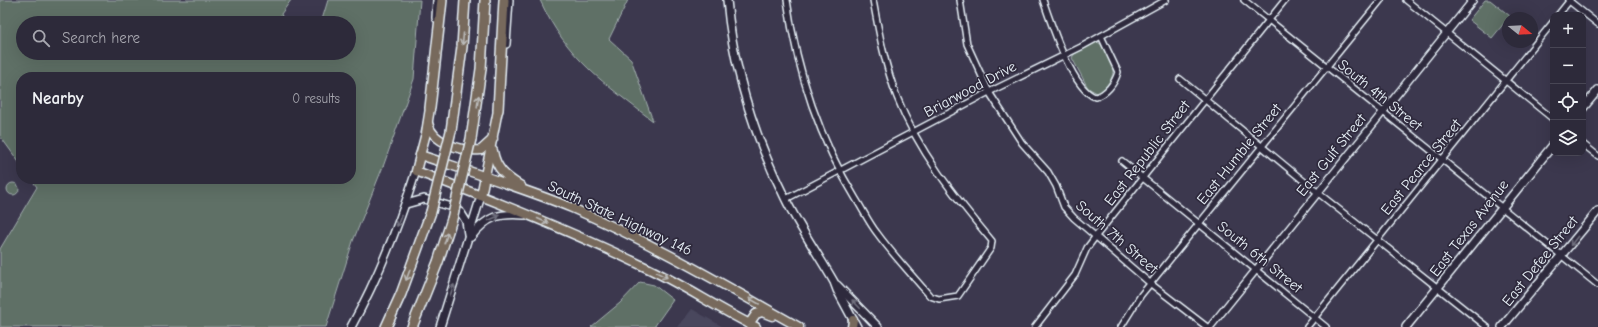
<!DOCTYPE html>
<meta charset="utf-8">
<style>
:root{--surface:#2d2a3a;--page:#393645;--text:#f1f3f6;--muted:#a7a7af;--line:#484654}
body{margin:0;font-family:"Comic Neue",sans-serif;background:var(--page);color:var(--text)}
.controls{position:absolute;right:12px;top:12px;display:grid;overflow:hidden;border-radius:8px;box-shadow:0 4px 16px #0002}
.controls button{width:36px;height:36px;display:grid;place-items:center;padding:0;border:0;border-bottom:1px solid var(--line);background:var(--surface);color:var(--text);font:20px sans-serif}
.compass{position:absolute;left:1502px;top:12px;width:36px;height:36px;border-radius:50%;background:var(--surface);box-shadow:0 4px 16px #0002;rotate:108deg}
.list{margin:0;padding:0;list-style:none}
h2{display:flex;justify-content:space-between;align-items:center;height:52px;margin:0;padding:0 16px;font-size:17px}
h2 small{font-size:13px;font-weight:400;color:var(--muted)}
.icon{flex:none;width:22px;height:22px;fill:none;stroke:currentColor;stroke-width:2;stroke-linecap:round;stroke-linejoin:round}
.map{position:relative;flex:none;width:1598px;height:327px;overflow:hidden}
.search{position:absolute;background:var(--surface);box-shadow:0 4px 16px #0002;left:16px;top:16px;width:340px;height:44px;display:flex;align-items:center;gap:10px;box-sizing:border-box;padding:0 14px;border-radius:22px;color:var(--muted);font-size:15px}
.panel{position:absolute;background:var(--surface);box-shadow:0 4px 16px #0002;left:16px;top:72px;width:340px;height:112px;border-radius:16px}
.map>svg:first-child{display:block}
</style>
<div class="map">
<svg width="1598" height="327" viewBox="0 0 1598 327">
<rect width="100%" height="100%" fill="#3c384e"/>
<filter id="ink" filterUnits="userSpaceOnUse"><feTurbulence type="fractalNoise" baseFrequency=".025" numOctaves="2"/><feDisplacementMap in="SourceGraphic" scale="8" xChannelSelector="R" yChannelSelector="G"/><feConvolveMatrix kernelMatrix="1 2 1 2 8 2 1 2 1" color-interpolation-filters="sRGB"/></filter>
<g filter="url(#ink)">
<polygon fill="#49465d" points="692,309 723,327 678,327"/>
<g fill="#5e6f66" stroke="#a3b0af">
<polygon points="0,0 291,0 281,14 285,23 23,23 23,53 349,53 349,23 321,23 328,0 420,0 414,79 384,164 353,241 326,327 0,327 0,249 37,187 31,179 351,179 351,77 21,77 21,165 0,136"/>
<path d="M540,0h88l-19,39 22,20 22,62c-49,-38 -87,-63 -113,-121z"/>
<polygon points="1485,0 1490,0 1510,16 1492,38 1469,20"/>
<path d="M1097,42l4,2c7,14 18,24 8,38 -4,6 -6,9 -12,11l-9,-5 -16,-30 2,-4z"/>
<circle cx="13" cy="189" r="6"/>
<polygon points="640,282 654,285 673,300 654,327 591,327 620,303"/>
</g>
<g fill="none" stroke-linecap="round" stroke-linejoin="round">
<defs>
<g id="minor">
<path d="M787,0c10,72 31,137 69,199 7,11 13,24 21,34 16,22 35,42 53,63l9,3 19,-3 33,-48 1,-7c-37,-44 -74,-90 -95,-144 -12,-31 -18,-64 -24,-97"/>
<polyline points="960,0 967,44 989,92 1022,143 1048,172 1056,186 1064,207 1074,218 1151,284 1207,327"/>
<path d="M1043,0c8,23 29,89 52,97 11,-2 20,-14 23,-25l-17,-36"/>
<polyline points="1244,0 1598,285"/>
<polyline points="1406,0 1553,119"/>
<polyline points="1568,0 1598,24"/>
<polyline points="1558,15 1570,0"/>
<polyline points="1180,79 1317,192 1487,327"/>
<polyline points="1583,144 1598,156"/>
<polyline points="1122,161 1326,327"/>
<polyline points="786,199 989,92 1081,47 1166,0"/>
<polyline points="1035,327 1075,275 1087,248 1096,236 1285,0"/>
<polyline points="1121,327 1141,295 1381,0"/>
<polyline points="1307,327 1553,22"/>
</g>
<polyline id="tertiary" points="1210,327 1473,0"/>
<g id="secondary">
<path d="M727,0c6,69 27,136 58,198 14,29 33,56 49,84l3,8 20,37"/>
<polyline points="436,18 437,0"/>
<polyline points="506,44 509,0"/>
<polyline points="1583,108 1598,90"/>
<polyline points="406,204 424,199 452,207 461,213 466,221 468,234"/>
<path d="M471,237c16,-21 28,-24 53,-22"/>
<polyline points="837,285 878,327"/>
<path d="M351,327c27,-49 48,-102 65,-156"/>
<polyline points="440,327 481,196"/>
<polyline points="1406,327 1553,145"/>
<polyline points="1502,327 1598,211"/>
</g>
<g id="primary">
<path d="M430,108l-4,25 -10,38c77,29 153,59 227,95 39,18 74,42 113,61"/>
<path d="M428,123c4,20 35,29 53,27l12,-11"/>
<path d="M493,151c3,18 13,26 28,35"/>
<path d="M420,155c51,17 103,33 152,53 79,34 152,77 227,119"/>
<polyline points="481,196 498,110"/>
<polyline points="749,324 756,314 762,312 772,316"/>
<polyline points="852,327 853,320"/>
</g>
<g id="motorway">
<polyline points="430,108 442,0"/>
<polyline points="498,110 504,0"/>
<polyline points="451,131 462,47 465,0"/>
<polyline points="471,139 481,69 485,0"/>
<polyline points="386,327 401,294 431,212"/>
<polyline points="412,327 438,262 452,219"/>
</g>
</defs>
<use href="#minor" stroke="#e8f1f8" stroke-width="8"/>
<use href="#tertiary" stroke="#e8f1f8" stroke-width="9"/>
<use href="#secondary" stroke="#e8f1f8" stroke-width="10"/>
<use href="#primary" stroke="#e8f1f8" stroke-width="11"/>
<use href="#motorway" stroke="#e8f1f8" stroke-width="12"/>
<use href="#minor" stroke="#2f2a3d" stroke-width="5"/>
<use href="#tertiary" stroke="#2f2a3d" stroke-width="6"/>
<use href="#secondary" stroke="#2f2a3d" stroke-width="7"/>
<use href="#primary" stroke="#77695c" stroke-width="8"/>
<use href="#motorway" stroke="#77695c" stroke-width="9"/>
<defs>
<g id="motorway-bridge">
<polyline points="431,212 451,131"/>
<polyline points="452,219 471,139"/>
</g>
</defs>
<use href="#motorway-bridge" stroke="#e8f1f8" stroke-width="12" stroke-linecap="butt"/>
<use href="#motorway-bridge" stroke="#77695c" stroke-width="9"/>
</g>
<defs><path id="oneway-shaft" d="M-6 0H5M1.5-3L5.5 0L1.5 3" fill="none" stroke-width="1.6" stroke-linecap="round" stroke-linejoin="round"/></defs>
<g stroke="#bbbbba">
<use href="#oneway-shaft" transform="translate(463 39) rotate(95)"/>
<use href="#oneway-shaft" transform="translate(478 101) rotate(-82)"/>
<use href="#oneway-shaft" transform="translate(543 221) rotate(24)"/>
<use href="#oneway-shaft" transform="translate(446 238) rotate(-72)"/>
<use href="#oneway-shaft" transform="translate(408 275) rotate(111)"/>
<use href="#oneway-shaft" transform="translate(662 275) rotate(26)"/>
<use href="#oneway-shaft" transform="translate(754 301) rotate(-150)"/>
</g>
<g stroke="#70707e">
<use href="#oneway-shaft" transform="translate(494 218) rotate(-24)"/>
<use href="#oneway-shaft" transform="translate(399 221) rotate(111)"/>
<use href="#oneway-shaft" transform="translate(1574 241) rotate(128)"/>
<use href="#oneway-shaft" transform="translate(452 290) rotate(-71)"/>
<use href="#oneway-shaft" transform="translate(856 304) rotate(-134)"/>
</g>
</g>
<g text-anchor="middle" dominant-baseline="central" stroke-width="3.5" stroke-linejoin="round" paint-order="stroke">
<g font-size="15" fill="#e8f1f8" stroke="#2f2a3d">
<text transform="translate(970 89) rotate(-28)">Briarwood Drive</text>
<text transform="translate(1380 95) rotate(39)">South 4th Street</text>
<text transform="translate(1147 153) rotate(-52)">East Republic Street</text>
<text transform="translate(1239 154) rotate(-51)">East Humble Street</text>
<text transform="translate(1331 155) rotate(-51)">East Gulf Street</text>
<text transform="translate(1421 167) rotate(-51)">East Pearce Street</text>
<text transform="translate(620 218) rotate(25)">South State Highway 146</text>
<text transform="translate(1469 228) rotate(-52)">East Texas Avenue</text>
<text transform="translate(1117 237) rotate(41)">South 7th Street</text>
<text transform="translate(1260 257) rotate(39)">South 6th Street</text>
<text transform="translate(1540 261) rotate(-51)">East Defee Street</text>
</g>
</g>
</svg>
<div class="controls">
<button>+</button>
<button>−</button>
<button><svg class="icon" aria-label="locate" viewBox="0 0 24 24"><circle cx="12" cy="12" r="6"/><path d="M12 2v4M12 18v4M2 12h4M18 12h4"/></svg></button>
<button><svg class="icon" aria-label="layers" viewBox="0 0 24 24"><path d="M12 4l9 5-9 5-9-5zM3 14l9 5 9-5"/></svg></button>
</div>
<svg class="compass" viewBox="-18 -18 36 36"><path d="M0-13l5 13h-10z" fill="#e53935"/><path d="M0 13l5-13h-10z" fill="#a7a7af"/></svg>
<div class="search"><svg class="icon" aria-label="search" viewBox="0 0 24 24"><circle cx="10" cy="10" r="6"/><path d="M15 15l6 6"/></svg>Search here</div>
<section class="panel">
<h2>Nearby<small>0 results</small></h2>
<ul class="list">
</ul>
</section>
</div>
